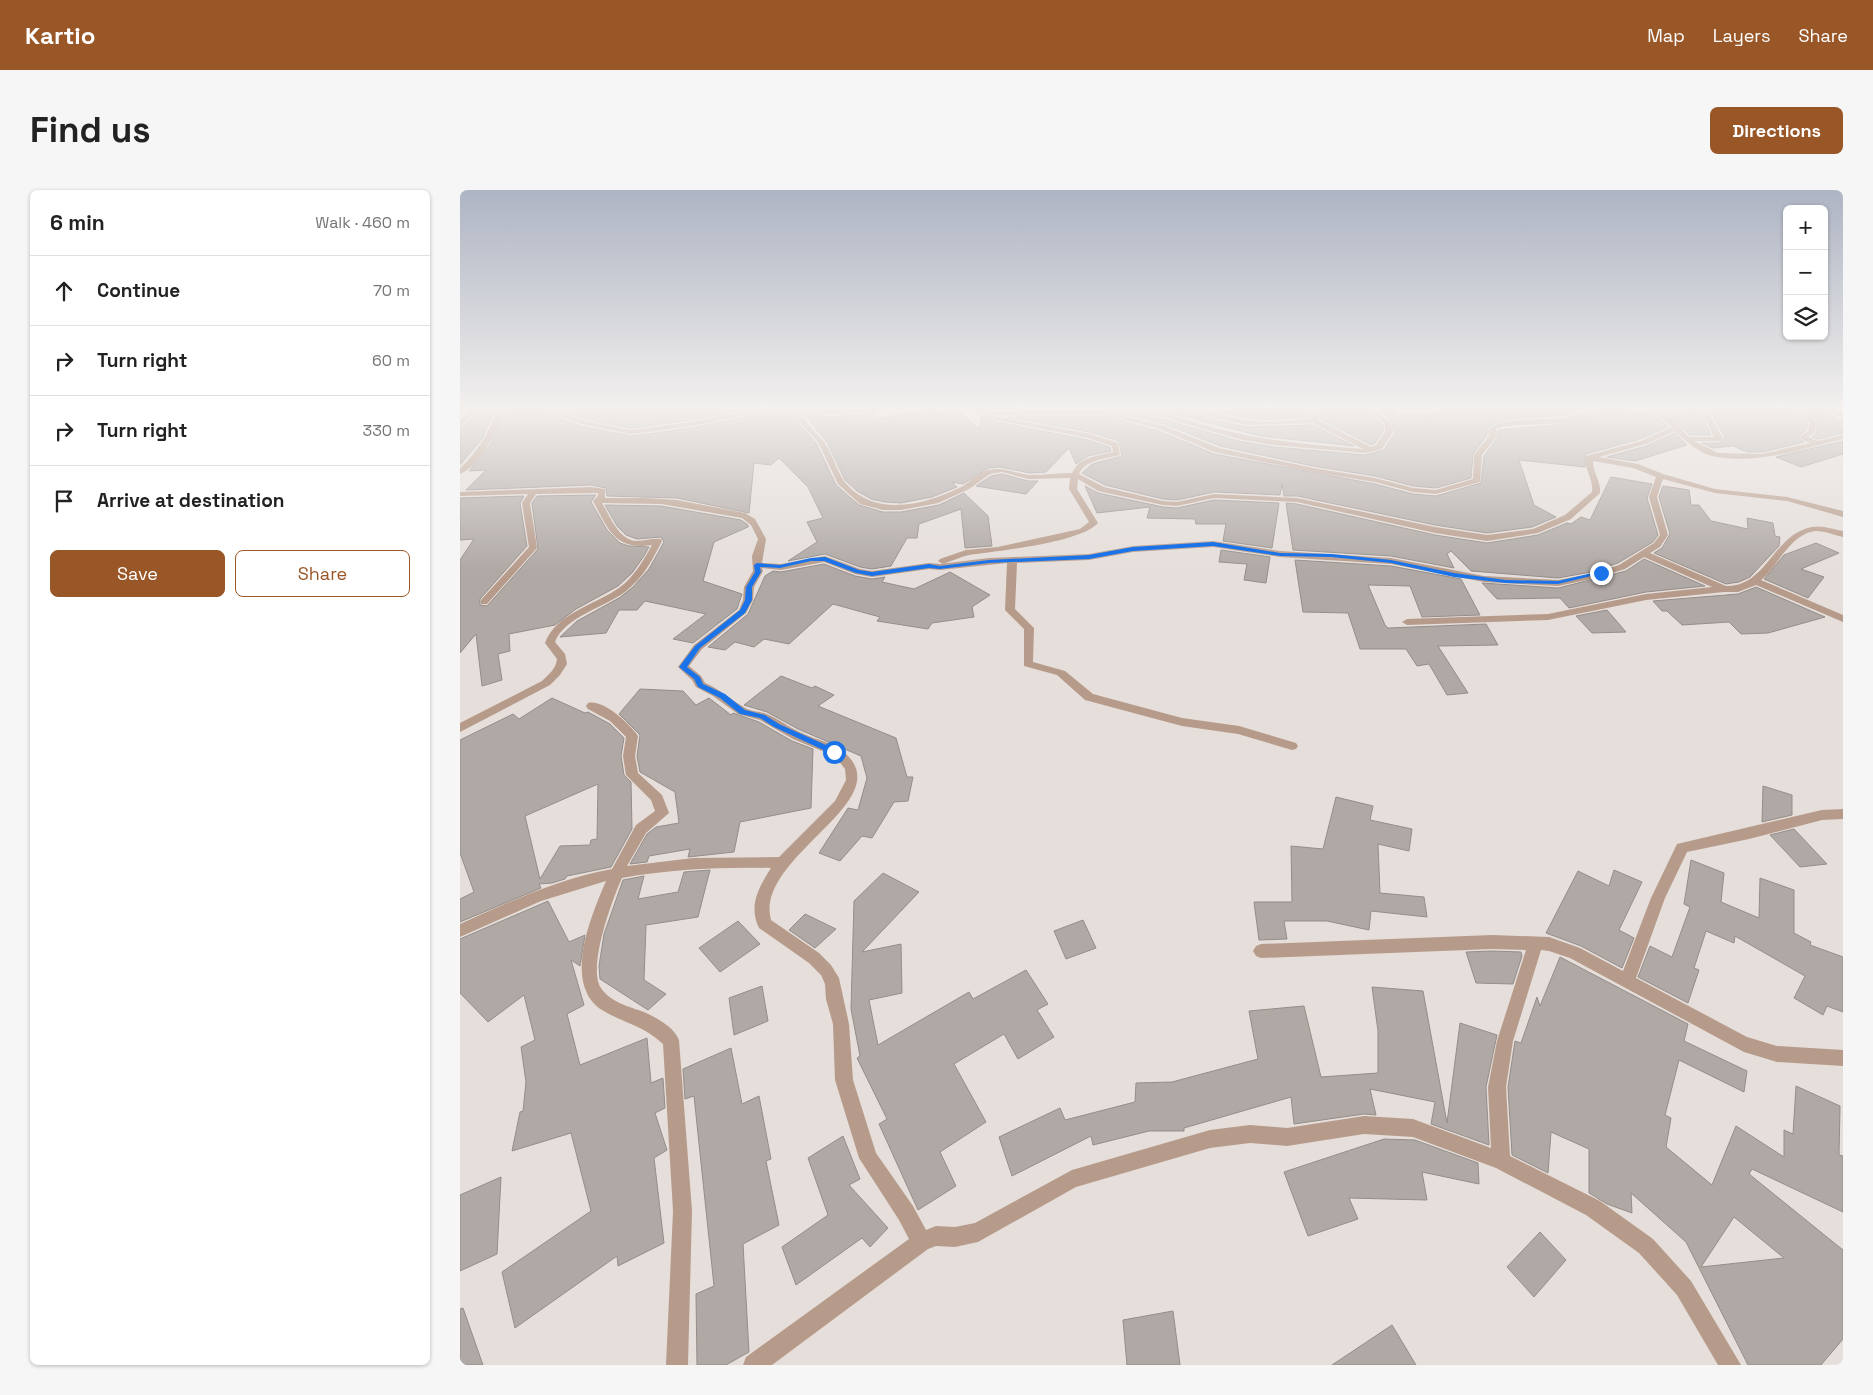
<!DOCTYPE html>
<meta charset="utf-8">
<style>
:root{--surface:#fff;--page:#f6f6f6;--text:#222;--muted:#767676;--line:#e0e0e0;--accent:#995626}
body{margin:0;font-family:"Space Grotesk",sans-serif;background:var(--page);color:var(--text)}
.controls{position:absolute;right:15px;top:15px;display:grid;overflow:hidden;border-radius:8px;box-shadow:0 1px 4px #0004}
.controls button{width:45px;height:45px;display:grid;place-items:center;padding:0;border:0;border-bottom:1px solid var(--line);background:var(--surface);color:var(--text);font:25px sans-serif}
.stop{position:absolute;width:15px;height:15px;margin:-11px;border:4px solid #1a73e8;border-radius:50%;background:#fff}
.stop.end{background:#1a73e8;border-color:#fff;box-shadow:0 1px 5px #0008}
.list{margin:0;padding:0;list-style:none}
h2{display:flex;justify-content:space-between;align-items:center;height:65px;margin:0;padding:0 20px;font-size:21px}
h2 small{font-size:16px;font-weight:400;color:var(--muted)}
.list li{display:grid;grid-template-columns:32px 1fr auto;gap:15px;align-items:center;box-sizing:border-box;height:70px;padding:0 20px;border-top:1px solid var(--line)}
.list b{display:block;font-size:19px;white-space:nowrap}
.list em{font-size:16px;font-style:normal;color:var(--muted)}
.actions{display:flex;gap:10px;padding:15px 20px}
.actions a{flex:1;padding:11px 0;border:1px solid var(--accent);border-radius:8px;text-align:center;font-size:18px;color:var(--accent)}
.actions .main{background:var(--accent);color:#fff}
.icon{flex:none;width:28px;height:28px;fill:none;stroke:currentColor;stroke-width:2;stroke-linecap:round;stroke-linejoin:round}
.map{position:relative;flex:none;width:1383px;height:1175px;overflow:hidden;border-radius:8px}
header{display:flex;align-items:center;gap:30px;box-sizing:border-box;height:70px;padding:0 25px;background:var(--accent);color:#fff}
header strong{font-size:24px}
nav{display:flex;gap:28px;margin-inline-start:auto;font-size:18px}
.intro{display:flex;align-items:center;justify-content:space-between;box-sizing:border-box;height:120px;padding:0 30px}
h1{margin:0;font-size:35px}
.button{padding:12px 22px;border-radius:8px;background:var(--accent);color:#fff;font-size:18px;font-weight:700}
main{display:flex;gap:30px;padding:0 30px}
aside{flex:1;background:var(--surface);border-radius:8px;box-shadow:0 1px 4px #0004}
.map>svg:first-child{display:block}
</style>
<header>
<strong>Kartio</strong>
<nav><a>Map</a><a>Layers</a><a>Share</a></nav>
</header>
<div class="intro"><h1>Find us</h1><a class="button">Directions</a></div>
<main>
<aside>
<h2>6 min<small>Walk · 460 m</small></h2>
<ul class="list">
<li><svg class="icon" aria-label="ahead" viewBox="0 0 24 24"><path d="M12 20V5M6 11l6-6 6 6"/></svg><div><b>Continue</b></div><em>70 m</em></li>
<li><svg class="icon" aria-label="right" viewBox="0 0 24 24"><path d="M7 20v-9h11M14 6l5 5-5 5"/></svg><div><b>Turn right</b></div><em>60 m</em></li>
<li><svg class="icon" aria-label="right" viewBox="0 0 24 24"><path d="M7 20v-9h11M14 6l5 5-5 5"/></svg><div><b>Turn right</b></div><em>330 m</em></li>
<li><svg class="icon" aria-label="arrive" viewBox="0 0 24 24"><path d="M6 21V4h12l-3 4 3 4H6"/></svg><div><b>Arrive at destination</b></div></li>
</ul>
<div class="actions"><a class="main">Save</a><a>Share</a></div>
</aside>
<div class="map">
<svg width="1383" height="1175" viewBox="0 0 1383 1175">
<rect width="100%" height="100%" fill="#e5deda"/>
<g fill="#afa8a4" stroke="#948d89" fill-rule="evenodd">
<polygon points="82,216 100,229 121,236 171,246 232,238 291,226 335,226 339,234 356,253 376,295 399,315 423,322 441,322 479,315 504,303 528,326 532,356 505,358 501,319 459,334 457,348 447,348 431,376 412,379 400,377 365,364 328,371 357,352 347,332 363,328 348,297 319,268 311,275 294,273 289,323 217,308 147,306 146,298 131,295 6,300 26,280 9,281 30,255 47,217"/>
<polygon points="96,216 369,216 291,218 232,230 171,238 125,229 106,223"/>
<polygon points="525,216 714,216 758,231 787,237 853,235 894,256 801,246 695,219 677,218 669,223 706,230 778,251 814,257 905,265 924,260 935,243 931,231 916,216 933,216 936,225 960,224 964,227 989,216 1129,216 1107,225 1049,229 1033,234 1027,238 1027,245 1013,264 1011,288 976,298 953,296 915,286 853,276 760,256 705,234 670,225 659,218 532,219"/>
<polygon points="853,216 906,216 910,224 923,235 923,241 915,253 911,255 860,229"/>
<polygon points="1140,216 1168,216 1168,222 1189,221 1208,237 1180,249 1126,264 1125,277 1059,270 1074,315 1096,327 1072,337 1027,343 975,335 837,306 824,306 822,294 820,305 754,302 717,310 703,309 645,295 622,283 632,274 662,266 659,251 630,242 548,227 656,226 665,232 699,241 754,264 915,294 953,304 976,306 1021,293 1024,266 1038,247 1038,240 1104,234 1128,226"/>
<polygon points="1244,216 1324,216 1342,226 1348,234 1346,240 1337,248 1344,252 1303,262 1287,262 1273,256 1252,258 1242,253 1259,253 1265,248 1251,222"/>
<polygon points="1338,216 1356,216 1383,232 1383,243 1358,249 1352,247 1357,242 1357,231"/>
<polygon points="842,217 848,227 800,230 762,223 765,220"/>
<polygon points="36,218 22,249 0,275 0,238 23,219"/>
<polygon points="476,218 477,223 495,219 519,239 522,225 536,227 537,232 628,250 650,257 651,261 628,266 616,274 609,258 586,282 570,283 540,277 529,278 503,294 492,292 497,297 472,307 441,313 425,312 411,309 397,301 385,290 368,254 346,226 366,226 366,227 414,224 415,229"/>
<polygon points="1235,220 1241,225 1251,245 1230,245 1204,221"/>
<polygon points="1215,243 1227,255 1175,271 1147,267 1186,256"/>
<polygon points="1383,251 1383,264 1341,277 1316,267"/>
<polygon points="542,284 568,291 578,291 566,304 516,296 531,286"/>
<polygon points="1151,287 1192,294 1187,308 1198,345 1193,352 1158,373 1131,382 1098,388 1011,381 991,361 987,364 994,378 931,366 833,360 826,313 837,314 975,345 1027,353 1078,345 1107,333 1111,334 1121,327 1130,330"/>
<polygon points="625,296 638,303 703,317 717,318 754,310 819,313 812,358 763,351 766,334 736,334 735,329 687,328 690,317 637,323"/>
<polygon points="1203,296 1229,300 1231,315 1239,315 1251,331 1288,339 1287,328 1313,333 1315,346 1320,347 1319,356 1290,387 1279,392 1266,394 1194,363 1202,358 1210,344 1199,307"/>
<polygon points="136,305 131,312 147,340 160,353 169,356 189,357 184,366 172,383 158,396 116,419 95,435 49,444 50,461 38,464 42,490 22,496 16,444 0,463 0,370 14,349 0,350 0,308 64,306 60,313 67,356 20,409 20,415 27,416 78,359 72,313 77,306"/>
<polygon points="145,315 201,316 281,330 288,335 288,337 254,352 243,391 282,404 277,419 233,453 213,449 246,424 185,411 177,420 159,420 146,443 100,447 117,431 159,408 173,397 189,379 204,352 201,347 177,349 166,345 157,336"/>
<polygon points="1356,353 1379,363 1341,379 1364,387 1348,408 1304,389 1324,365"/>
<polygon points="761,360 810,367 806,393 784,390 787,374 759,372"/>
<polygon points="1184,369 1245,396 1186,402 1109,418 1100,408 1037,409 1022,393 1098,398 1166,381"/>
<polygon points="835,370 931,376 1001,389 1020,425 962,427 950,396 908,395 925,435 928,438 1026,434 1038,455 978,456 1008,503 987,505 969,474 957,476 946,459 900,459 888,423 843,422"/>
<polygon points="364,374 395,386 412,389 425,387 422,392 454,399 490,382 530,405 512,417 514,427 472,433 468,439 417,431 420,427 373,414 329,454 304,449 294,457 275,452 265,460 248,457 288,424 305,386 313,381 321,382"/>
<polygon points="1296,397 1365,427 1308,443 1281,444 1269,432 1222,435 1207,421 1202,421 1193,411 1278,404"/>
<polygon points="1147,420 1166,442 1132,443 1116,426"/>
<polygon points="321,486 352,498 355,496 374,505 358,516 436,548 447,587 453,587 448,611 434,612 412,648 402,646 380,671 359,663 388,618 398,620 407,588 401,566 338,539 307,522 284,515"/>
<polygon points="180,499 223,501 236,515 249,508 271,525 273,523 299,532 332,551 353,559 351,618 280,632 274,662 228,667 230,659 189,666 187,672 170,674 187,644 196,637 219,633 215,602 180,582 177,566 180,545 159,524"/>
<path d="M92,508l33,15 3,-1 22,12 14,14 -3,18 3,19 7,7 1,47 -21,38 -44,9 -2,3 -13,4 -13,1 2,4 -81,34v-23l14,-7 -14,-39v-113l53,-26 6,5zM138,594l-1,55 -6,1 -1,5 -30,1 -20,33 -15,-63z"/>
<polygon points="1303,596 1332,605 1332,625 1302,632"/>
<polygon points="876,607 913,616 910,630 952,639 949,661 918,654 920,703 964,707 967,727 911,721 909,740 867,731 824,731 827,749 799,750 794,712 832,712 831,656 863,659"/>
<polygon points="1334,639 1367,674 1340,677 1310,645"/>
<polygon points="1231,670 1264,683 1261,712 1299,728 1300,688 1334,700 1334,743 1351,752 1350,755 1383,767 1383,822 1367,816 1363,825 1334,808 1345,786 1275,746 1274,753 1246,741 1234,778 1239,780 1228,813 1178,787 1190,756 1212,767 1230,717 1224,714"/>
<polygon points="250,680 238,727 186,735 184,790 206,804 188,820 140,789 139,776 144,744 163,690 184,686 178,709 218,702 224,682"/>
<polygon points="1154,680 1182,692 1159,740 1174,748 1162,778 1121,756 1086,743 1118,681 1149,696"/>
<polygon points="423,683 459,702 402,762 441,754 442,803 409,810 418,855 509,802 513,809 566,780 588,814 577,820 594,847 558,869 544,844 494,874 526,932 480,962 496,996 458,1020 419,934 427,929 397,868 400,866 391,819 394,711"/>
<polygon points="88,711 109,752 125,745 120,776 111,770 124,815 107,824 120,875 187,848 191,893 203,888 205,918 195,923 207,960 194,968 204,1053 158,1076 157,1066 55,1138 42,1082 131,1021 111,943 52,961 60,922 63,921 66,892 61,857 75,850 64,805 28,832 0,803 0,749"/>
<polygon points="345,724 376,739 355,758 329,740"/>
<polygon points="623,730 636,758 606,769 594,741"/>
<polygon points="278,731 300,754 260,782 239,758"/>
<polygon points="1032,761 1061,762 1062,766 1053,794 1016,793 1006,762"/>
<path d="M1100,767l128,67 -4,17 63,30 -3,21 -65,-32 -14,55 6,3 -5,29 46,38 24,-59 48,31v-27l9,4 3,-48 44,20 -1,49 4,1v56l-91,-43 -3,5 94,76v89l-22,26h-73l-62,-123 -55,-49 1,20 -25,-9 -18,-11v-44l-38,-17 -3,41 -36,-18 -4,-68 7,-46 6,2 16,-46 3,9zM1274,1027l50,41 -83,9z"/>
<polygon points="302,796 308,831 274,845 269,808"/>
<polygon points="912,797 963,801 987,933 1000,833 1037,845 1026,897 1029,955 971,934 975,912 910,899 916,925 904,924 834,934 831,907 724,938 724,941 689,941 633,955 631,946 552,986 539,947 600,918 605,930 675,912 676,893 712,892 798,869 789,821 844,816 861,887 918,883 918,841"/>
<polygon points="271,858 282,914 299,906 311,969 306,971 319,1035 283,1054 289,1162 266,1175 237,1175 236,1104 254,1096 234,906 225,909 223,879"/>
<polygon points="383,946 400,989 389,995 428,1038 410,1057 402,1048 336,1095 322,1057 368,1025 348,968"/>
<polygon points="924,949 955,950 1018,973 1019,994 962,982 967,1010 889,1008 898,1029 848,1046 824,982"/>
<polygon points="41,987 37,1064 0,1081 0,1005"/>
<polygon points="1080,1042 1106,1070 1074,1107 1047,1077"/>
<polygon points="3,1118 23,1175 0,1175 0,1119"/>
<polygon points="713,1121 720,1175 667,1175 663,1130"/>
<polygon points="932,1135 956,1175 872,1175"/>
</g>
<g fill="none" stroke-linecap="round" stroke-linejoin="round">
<g fill="#b79b8a" fill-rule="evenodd">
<polygon points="17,216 24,216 0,236 0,230"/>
<path d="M39,216h6c-6,21 -23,59 -45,68v-6c19,-17 30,-38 39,-62z"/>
<path d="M84,216h8l13,9 20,6 46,9 61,-8 59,-12 118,-1 42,-3 -42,7 -66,1c4,14 19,22 26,36 5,10 9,22 15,31 30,38 82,24 119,5 8,-5 16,-14 26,-16 15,-4 26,4 41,5 13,0 28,-2 42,-2 7,-16 25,-17 41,-21l-1,-6 -24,-8 -91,-18v-2l2,-1 91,17 28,9 2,12c-14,4 -34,4 -41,19l25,13 59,14 14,1 37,-8 83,4 138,29 52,8 46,-6 32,-14 27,-23c2,-13 -9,-23 -6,-36l55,-15 31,-14 -27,-21c17,0 33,19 44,31h25l-11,-23 -9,-8h7l8,7 14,26 -4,2h-25l24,12 44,1 48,-11 -11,-5 9,-7 2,-8 -7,-8 -17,-9c13,0 21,6 30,16l-1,10 -7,5 10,4 25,-6v4c-41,10 -83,25 -126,18 -16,-2 -31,-15 -42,-26l-29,13 -47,13 39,7 25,10 52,15 72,8 56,14v6l-56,-16 -72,-8 -52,-14 -6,18 11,38 -8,12 -10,6 76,33c41,1 47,-52 86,-59 10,-2 21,2 31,4v6c-9,-2 -18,-6 -27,-6 -25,2 -38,35 -55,49l82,35v7l-87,-37 -18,7h-14l-78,8 -98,20 -141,5 -5,-3 5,-3 141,-5 98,-20 66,-7 -68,-30 -19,12 -29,9 -38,8 -74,-4 -93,-18 -111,-7 -67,-10 -80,5 -44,8 -72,3 -2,46 19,19 -1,34 32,9 28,23 89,24 57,8 57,17 2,3 -2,3 -4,1 -54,-16 -56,-8 -97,-26 -28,-25 -33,-9v-37l-19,-19 2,-47 -67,7 -11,-1 -57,8 -17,-3 -31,-12 -43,8 -19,-2 1,3 -9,16 -1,13 -7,13 -44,36 -13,17 12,10 4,7c15,6 27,18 42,26 6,3 15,2 22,6 11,5 21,13 33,18 14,7 33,10 44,21 52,48 -92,103 -75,166l48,33 12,12 8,13 10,46 4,56 23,73 37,53 13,24 10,-4 19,1 20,-4 97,-53 138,-40 40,-5 37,3 77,-12 49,3 78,29 -3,-61 9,-46 29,-91 -34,-1 -231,9 -5,-2 -3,-5 3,-5 5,-2 231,-9 57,2 31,11 43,23 28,-73 26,-54 145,-34 21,-1v10l-21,1 -73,19 -62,13 -22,46 -29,80 111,59 30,9 66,4v16l-66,-4 -33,-10 -174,-94 -21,-7 -8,-1 -28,91 -7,46 4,69 90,45 53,38 38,42 50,84h-23l-41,-70 -38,-42 -53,-38 -90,-47 -83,-31 -49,-3 -77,12 -37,-3 -40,5 -134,39 -98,55 -23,5 -19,-1 -8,3 -156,116h-29l3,-8 163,-118 -10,-19 -40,-62 -24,-78 -2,-56 -7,-25 -1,-15 -4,-9 -12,-12 -50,-35c-11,-22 0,-41 12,-60 -50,-1 -100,1 -149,10 -10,22 -35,90 -21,110 9,14 29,19 43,24 13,6 30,15 35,28l13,171 -4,154h-22l7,-154 -10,-167c-22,-20 -38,-20 -61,-34 -40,-26 -11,-94 4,-129l-65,20 -81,36v-13c49,-22 98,-45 152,-55l24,-44 19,-14 -4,-11 -25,-25 -3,-19 3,-19 -16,-16 -22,-12 -2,-3 2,-3c15,-4 39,19 48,30l2,3 -3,20 3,17 24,22 7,18 -23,20 -19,33 66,-8 86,-1 56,-56 11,-21 -1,-11 -7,-9 -11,-7 -34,-14 -33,-19 -22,-6 -25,-18 -17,-9 -4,-7 -14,-13 16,-22 45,-35 4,-10 1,-13 9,-16 -1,-15 6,-17 -7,-14 -9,-7 -81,-14 -59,-1c8,13 17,38 35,38 8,0 16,-3 24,-2l1,2c-9,18 -19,37 -36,50 -20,16 -62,26 -71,51l10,12 2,10 -7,11 -10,10 -90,47v-9l82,-42c7,-7 14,-12 15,-22l-12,-16c11,-30 50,-38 74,-55 15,-11 24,-27 33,-43 -37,6 -44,-16 -59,-44l5,-5v-3l-62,1 -6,9 7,45 -50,56h-6v-4l48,-53 -7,-44 6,-9 -68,2v-4l131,-5 14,2v9h40l32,2 68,13 10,6 11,20 -4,24 19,1 44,-8 35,13 12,2 57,-8 11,1 49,-6 100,-4 44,-8 80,-5 67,10 111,7 93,18 74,4 33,-6 28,-9 35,-22 6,-8 -11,-38 7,-20 -23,-9 -40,-7c0,12 8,20 7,32l-29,26 -33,14 -51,8 -52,-8 -138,-31 -83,-4 -37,8 -14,-1 -65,-14 -20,-12 -1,10 21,34c-18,20 -101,28 -129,32 -9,2 -17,6 -26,9l-5,-3 2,-2 26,-9 32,-3 82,-18 9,-7 -20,-33 1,-11 -42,1 -26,-7 -12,2 -21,15 -31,14 -37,7h-18l-23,-6 -22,-20 -20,-42 -18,-19 -4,-9h-45l-59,12 -61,8 -49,-10 -21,-7z"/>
<path d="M494,216h14l24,5 127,-1 10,7 35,9 55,22 94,20 62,10 38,10 23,2 37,-11 1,-24 15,-19 -1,-6c12,-13 49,-10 66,-11 9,-1 18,-2 27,-6 7,-3 9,-7 17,-7 -26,26 -68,14 -101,22l-1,2 1,6 -15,19 -2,27 -44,12 -23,-2 -38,-10 -62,-10 -99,-20 -54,-23 -35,-9 -8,-6 -125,1z"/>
<path d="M719,216c22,0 43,11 65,14 21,4 46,0 67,-1l-7,-13h6l8,12v2l53,27 5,-2 9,-13v-8l-14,-11 -3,-7h6l2,5 14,11 3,10 -11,17 -17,4 -91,-8 -36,-6 -72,-21 -35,-6c12,-8 55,8 70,12 53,16 107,21 162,25l-50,-26 -66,2 -29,-6z"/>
<polygon points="1383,216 1383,220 1378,221 1383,224 1383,229 1369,220"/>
</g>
</g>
<linearGradient id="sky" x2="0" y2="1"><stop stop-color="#adb4c3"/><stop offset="0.57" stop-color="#f3f0ee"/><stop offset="1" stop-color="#f3f0ee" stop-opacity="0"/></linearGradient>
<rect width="1383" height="381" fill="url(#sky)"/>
<polygon fill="#1a73e8" points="753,352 820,363 871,364 931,370 994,383 1046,390 1098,391 1141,381 1144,383 1098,394 1046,393 994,387 931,373 871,367 820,366 753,356 673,361 629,369 529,373 480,379 469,378 412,386 396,383 364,371 351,371 320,378 300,377 301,382 292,397 292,410 285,423 240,458 227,477 240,487 243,494 265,504 285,520 305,525 319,534 377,560 378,562 374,565 314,537 300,528 280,524 260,508 238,497 234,489 219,477 235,456 280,420 285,410 286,397 295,382 294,375 297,373 320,375 351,368 365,367 399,380 412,382 469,374 480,376 529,370 629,365 673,357"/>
</svg>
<div class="controls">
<button>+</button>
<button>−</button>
<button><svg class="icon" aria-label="layers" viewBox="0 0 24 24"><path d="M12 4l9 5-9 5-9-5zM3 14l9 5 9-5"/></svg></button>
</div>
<div class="stop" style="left:374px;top:562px"></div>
<div class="stop end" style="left:1141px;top:383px"></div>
</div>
</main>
